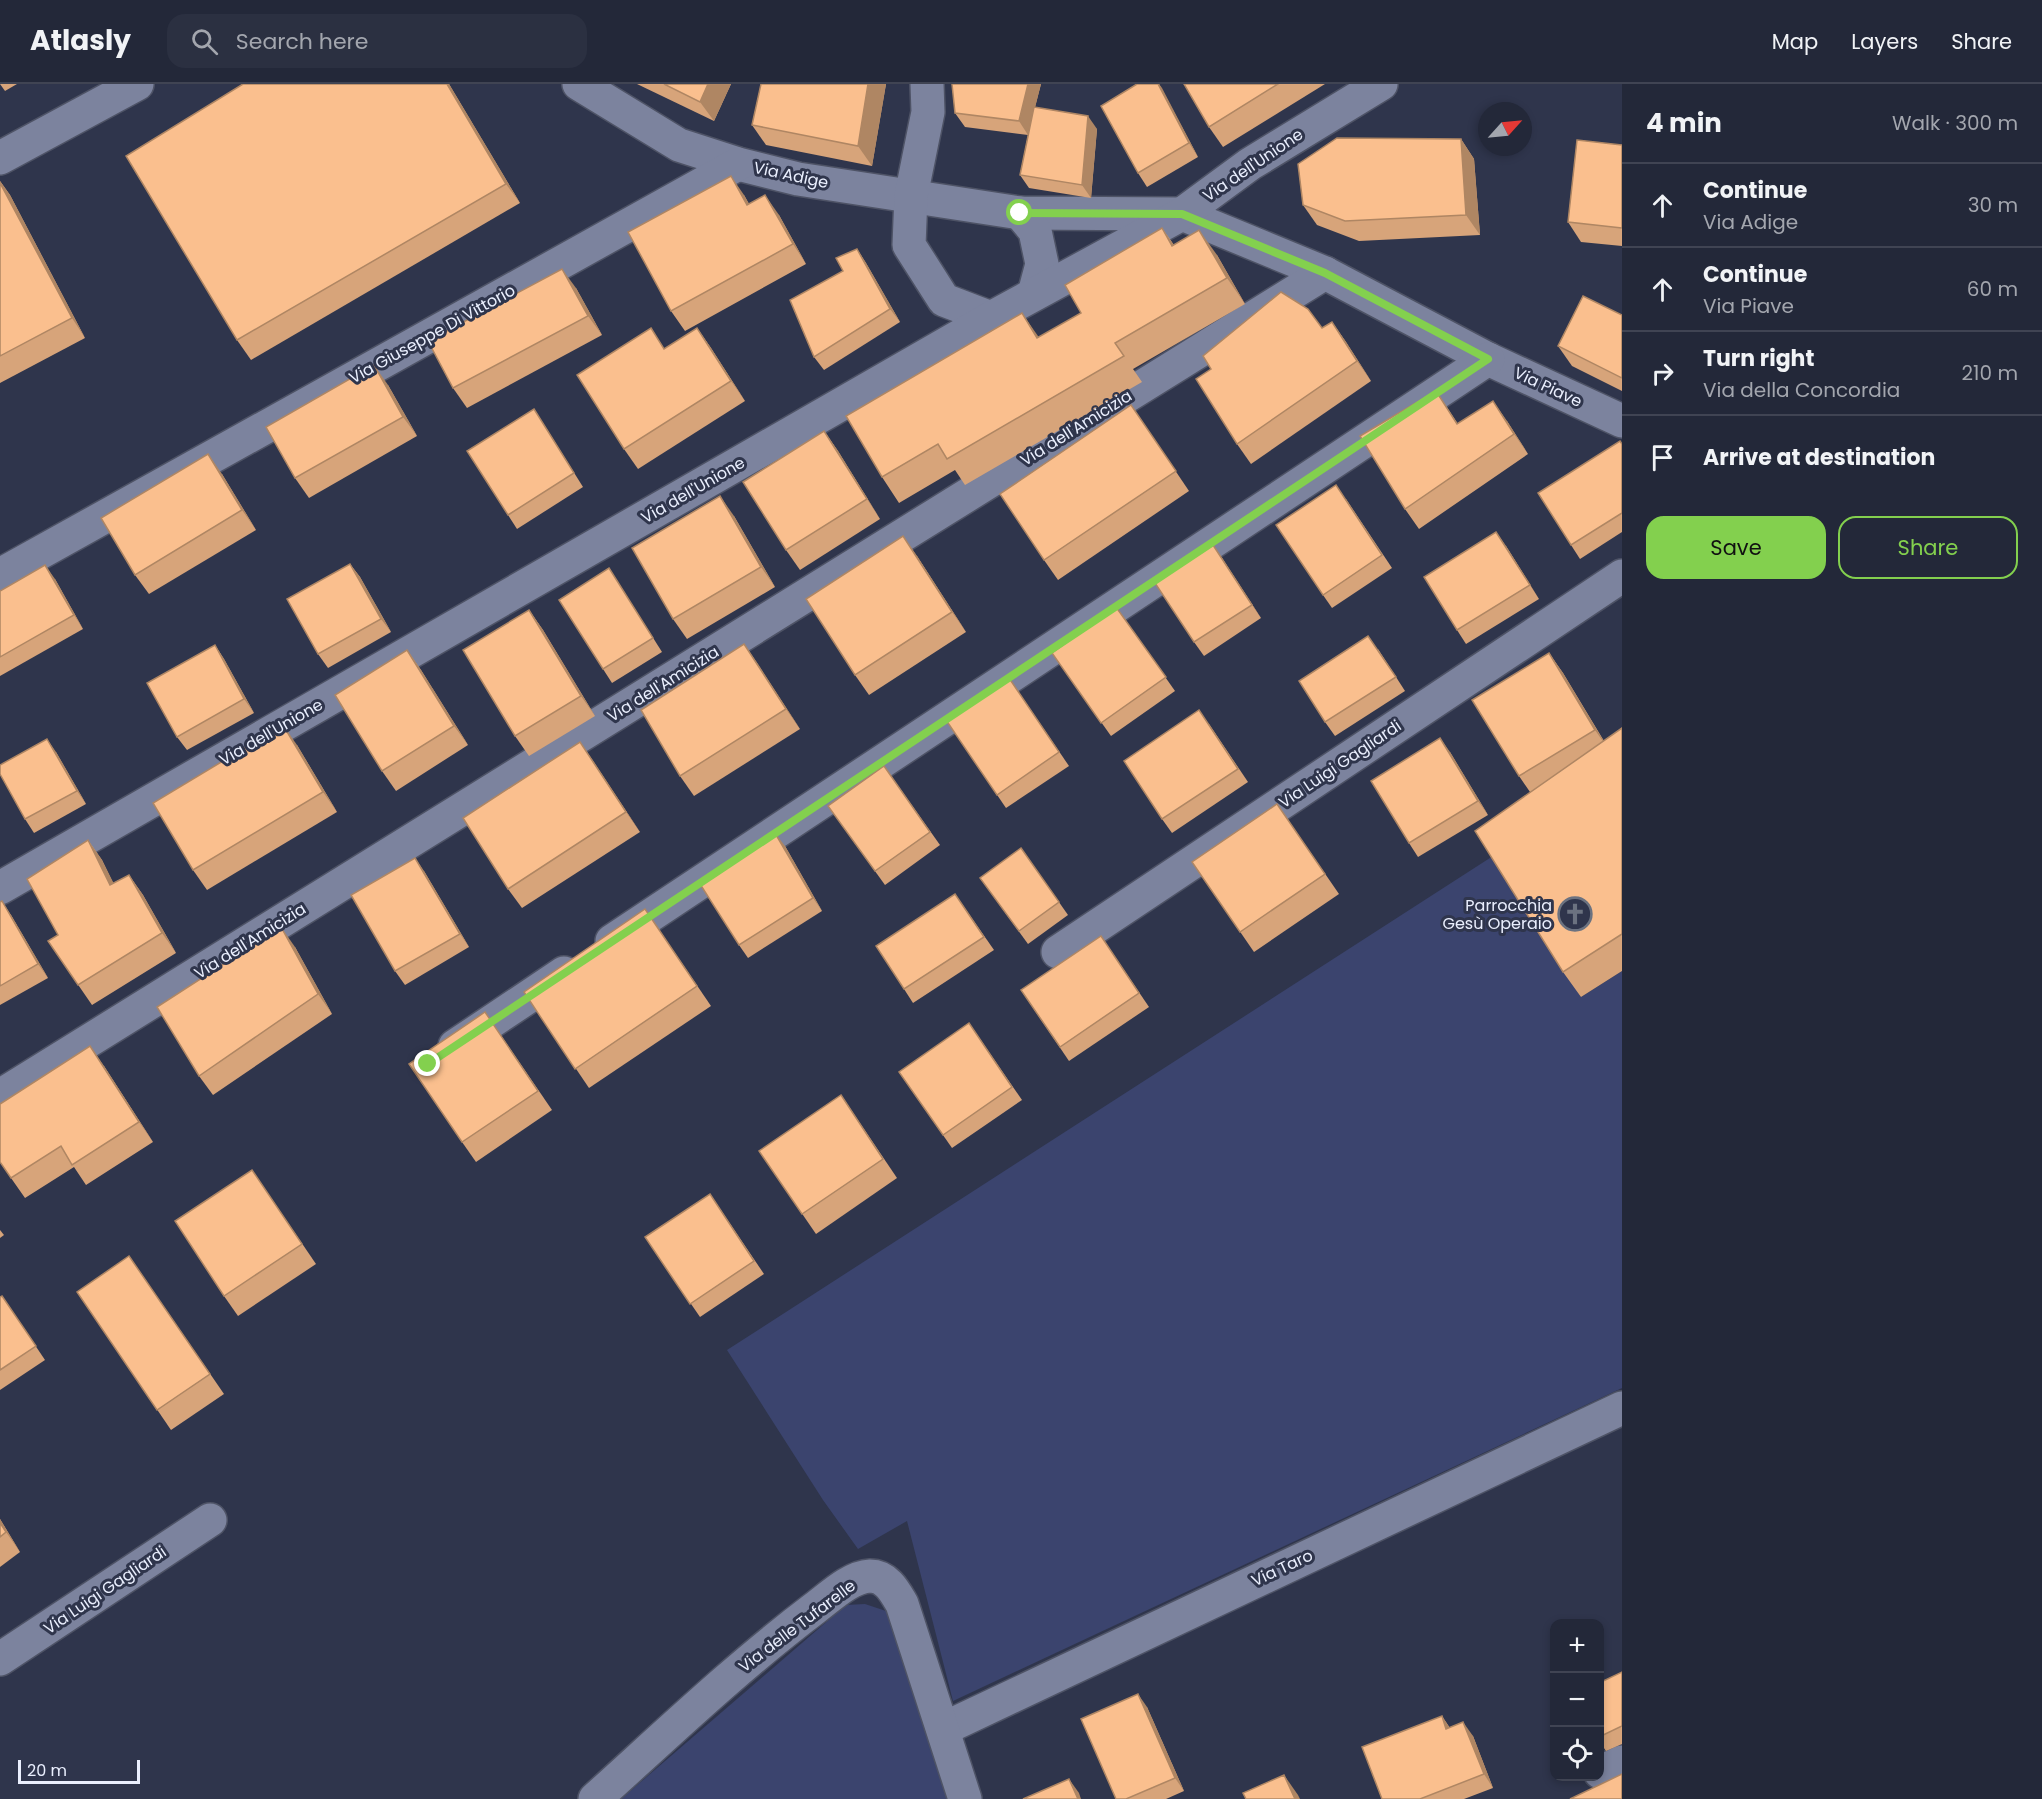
<!DOCTYPE html>
<meta charset="utf-8">
<style>
:root{--surface:#232839;--page:#2b3041;--text:#f1f3f6;--muted:#a3a6ae;--line:#404453;--accent:#83d04e}
body{margin:0;font-family:Poppins,sans-serif;background:var(--page);color:var(--text)}
.controls{position:absolute;right:18px;bottom:18px;display:grid;overflow:hidden;border-radius:12px;box-shadow:0 3px 9px #0003}
.controls button{width:54px;height:54px;display:grid;place-items:center;padding:0;border:0;border-bottom:2px solid var(--line);background:var(--surface);color:var(--text);font:30px sans-serif}
.compass{position:absolute;left:1478px;top:18px;width:54px;height:54px;border-radius:50%;background:var(--surface);box-shadow:0 3px 9px #0003;rotate:63deg}
.scale{position:absolute;left:18px;bottom:15px;width:122px;box-sizing:border-box;padding-left:6px;border:3px solid #eaeffe;border-top:0;font-size:16px;line-height:21px;white-space:nowrap;color:#eaeffe;-webkit-text-stroke:4px #2f354c;paint-order:stroke}
.stop{position:absolute;width:18px;height:18px;margin:-14px;border:4px solid #83d04e;border-radius:50%;background:#fff}
.stop.end{background:#83d04e;border-color:#fff;box-shadow:0 2px 6px #0008}
.list{margin:0;padding:0;list-style:none}
h2{display:flex;justify-content:space-between;align-items:center;height:78px;margin:0;padding:0 24px;font-size:26px}
h2 small{font-size:20px;font-weight:400;color:var(--muted)}
.list li{display:grid;grid-template-columns:39px 1fr auto;gap:18px;align-items:center;box-sizing:border-box;height:84px;padding:0 24px;border-top:2px solid var(--line)}
.list b{display:block;font-size:22px;white-space:nowrap}
.list p{margin:0;font-size:20px;white-space:nowrap;color:var(--muted)}
.list em{font-size:20px;font-style:normal;color:var(--muted)}
.actions{display:flex;gap:12px;padding:18px 24px}
.actions a{flex:1;padding:14px 0;border:2px solid var(--accent);border-radius:18px;text-align:center;font-size:21px;color:var(--accent)}
.actions .main{background:var(--accent);color:#111}
.icon{flex:none;width:33px;height:33px;fill:none;stroke:currentColor;stroke-width:2;stroke-linecap:round;stroke-linejoin:round}
.map{position:relative;flex:none;width:1622px;height:1715px;overflow:hidden}
header{display:flex;align-items:center;gap:36px;box-sizing:border-box;height:84px;padding:0 30px;background:var(--surface);border-bottom:2px solid var(--line)}
header strong{font-size:28px}
nav{display:flex;gap:33px;margin-inline-start:auto;font-size:21px}
.search{width:420px;height:54px;background:var(--page);display:flex;align-items:center;gap:15px;box-sizing:border-box;padding:0 21px;border-radius:18px;color:var(--muted);font-size:22px}
main{display:flex}
aside{flex:1;background:var(--surface)}
.map>svg:first-child{display:block}
</style>
<header>
<strong>Atlasly</strong>
<div class="search"><svg class="icon" aria-label="search" viewBox="0 0 24 24"><circle cx="10" cy="10" r="6"/><path d="M15 15l6 6"/></svg>Search here</div>
<nav><a>Map</a><a>Layers</a><a>Share</a></nav>
</header>
<main>
<div class="map">
<svg width="1622" height="1715" viewBox="0 0 1622 1715">
<rect width="100%" height="100%" fill="#2f354c"/>
<g fill="#3b446e">
<polygon points="1493,772 1581,913 1622,887 1622,1304 953,1617 907,1437 858,1465 823,1416 727,1266"/>
<polygon points="865,1520 886,1527 901,1548 953,1715 621,1715 846,1521"/>
</g>
<g fill="none" stroke-linecap="round" stroke-linejoin="round">
<defs>
<g id="minor">
<polyline points="579,0 679,61 738,80 798,95 1020,129 1182,130 1325,189 1488,275 1622,337"/>
<polyline points="927,0 928,28 911,112 909,161 944,216 991,234"/>
<polyline points="0,74 137,0"/>
<polyline points="1020,129 1035,147 1042,180 1034,210"/>
<polyline points="0,491 738,80"/>
<polyline points="0,804 991,234 1182,130 1250,80 1381,0"/>
<polyline points="612,857 1488,275"/>
<polyline points="1058,868 1622,492"/>
<polyline points="455,962 564,889"/>
<polyline points="0,1012 1325,189"/>
<polyline points="0,1575 210,1436"/>
<polyline points="943,1645 1622,1324"/>
<polyline points="1600,1688 1622,1678"/>
<path d="M595,1715c72,-65 142,-132 220,-191 15,-11 35,-31 55,-32 17,0 25,16 32,28l63,195"/>
</g>
</defs>
<use href="#minor" stroke="#4e5366" stroke-width="36"/>
<use href="#minor" stroke="#7c839e" stroke-width="33"/>
</g>
<g fill="#d7a47a">
<polygon points="0,0 17,0 5,7"/>
<polygon points="243,0 449,0 520,119 251,276 237,256"/>
<polygon points="637,0 731,0 714,37"/>
<polygon points="761,0 886,0 872,82 766,61 752,41"/>
<polygon points="952,0 1041,0 1035,23 1097,45 1091,114 1029,104 1020,91 1028,51 965,43 955,29"/>
<polygon points="1137,0 1159,0 1198,73 1147,103 1138,89"/>
<polygon points="1184,0 1325,0 1223,63 1209,43"/>
<polygon points="1461,55 1474,75 1480,151 1359,157 1317,141 1303,121"/>
<polygon points="1622,61 1622,162 1581,158 1568,138"/>
<polygon points="0,97 10,111 85,254 0,299"/>
<polygon points="744,111 749,120 779,131 806,180 685,247 671,227"/>
<polygon points="1162,144 1174,161 1217,171 1245,220 1133,285 1142,298 965,401 955,386 899,419 882,393 1039,253 1081,229"/>
<polygon points="857,165 866,179 900,238 824,286 814,273 843,187"/>
<polygon points="576,204 602,251 467,324 453,304"/>
<polygon points="1622,231 1622,307 1572,282 1558,262"/>
<polygon points="1332,238 1346,258 1371,297 1251,380 1237,360 1322,244"/>
<polygon points="697,244 711,264 745,317 638,385 624,365 665,265"/>
<polygon points="388,301 417,352 309,414 295,394"/>
<polygon points="1436,307 1458,340 1507,337 1528,370 1419,445 1405,425"/>
<polygon points="1131,321 1189,407 1058,496 1044,476"/>
<polygon points="543,339 583,403 517,445 508,431"/>
<polygon points="824,347 838,367 880,435 800,486 786,466"/>
<polygon points="1622,360 1622,448 1580,475 1571,461"/>
<polygon points="222,390 256,446 149,510 135,491"/>
<polygon points="1346,415 1392,484 1332,524 1323,511"/>
<polygon points="734,432 775,503 687,555 673,535"/>
<polygon points="1506,462 1539,515 1466,560 1457,546"/>
<polygon points="917,472 966,548 869,611 855,591"/>
<polygon points="1222,474 1261,534 1204,572 1194,558"/>
<polygon points="350,480 360,493 391,548 328,584 318,570"/>
<polygon points="609,484 662,568 612,599 603,585"/>
<polygon points="55,495 83,545 0,592 0,507"/>
<polygon points="1116,523 1175,607 1111,652 1052,569"/>
<polygon points="529,526 543,546 595,632 529,672 515,652"/>
<polygon points="744,560 800,645 694,712 680,692"/>
<polygon points="215,561 224,575 254,629 187,666 177,653"/>
<polygon points="1378,565 1405,607 1335,652 1325,638"/>
<polygon points="407,566 421,586 468,661 396,707 382,687"/>
<polygon points="1549,569 1563,589 1604,657 1622,644 1622,887 1581,913 1563,888 1530,708 1519,692"/>
<polygon points="1009,594 1069,682 1006,724 946,636"/>
<polygon points="1209,640 1248,698 1172,749 1162,735"/>
<polygon points="580,658 640,748 522,824 508,805"/>
<polygon points="297,661 337,728 207,806 193,786"/>
<polygon points="56,668 86,720 34,749 25,735"/>
<polygon points="1450,668 1488,731 1418,773 1409,759"/>
<polygon points="884,682 940,761 885,801 828,722"/>
<polygon points="1277,720 1339,810 1254,868 1192,778"/>
<polygon points="88,756 102,776 113,799 129,791 143,811 176,869 92,921 48,857 58,851"/>
<polygon points="785,762 822,827 748,874 739,861"/>
<polygon points="1021,764 1068,831 1028,860 980,794"/>
<polygon points="424,787 469,863 405,901 395,887"/>
<polygon points="955,810 994,866 913,919 904,905"/>
<polygon points="0,818 11,831 48,894 0,921"/>
<polygon points="645,825 711,922 589,1004 524,908"/>
<polygon points="1101,852 1149,923 1069,977 1021,906"/>
<polygon points="295,863 332,930 213,1011 199,992"/>
<polygon points="485,928 552,1026 476,1078 462,1058"/>
<polygon points="969,939 1022,1016 952,1064 899,988"/>
<polygon points="104,982 153,1058 86,1101 74,1083 25,1114 11,1094"/>
<polygon points="841,1011 897,1094 816,1150 759,1067"/>
<polygon points="252,1086 316,1180 238,1232 224,1212"/>
<polygon points="710,1110 764,1190 700,1233 645,1153"/>
<polygon points="0,1146 4,1151 0,1154"/>
<polygon points="129,1172 224,1310 171,1346 77,1208"/>
<polygon points="2,1212 45,1276 0,1306 0,1213"/>
<polygon points="0,1435 20,1468 0,1483"/>
<polygon points="1622,1588 1622,1660 1606,1667 1599,1657 1599,1599"/>
<polygon points="1147,1623 1184,1707 1166,1715 1116,1715"/>
<polygon points="1442,1632 1450,1644 1473,1652 1493,1704 1464,1715 1382,1715"/>
</g>
<g fill="#af8663">
<polygon points="447,0 449,0 520,119 506,100"/>
<polygon points="708,0 731,0 714,37 700,18"/>
<polygon points="868,0 886,0 872,82 858,62"/>
<polygon points="1028,0 1041,0 1028,51 1019,37"/>
<polygon points="1158,0 1159,0 1162,4 1198,73 1189,59"/>
<polygon points="1088,32 1097,45 1091,114 1082,101"/>
<polygon points="1461,55 1474,75 1480,151 1466,131"/>
<polygon points="731,92 744,111 761,141 747,121"/>
<polygon points="0,97 10,111 85,254 72,234 0,99"/>
<polygon points="765,111 779,131 806,180 793,160"/>
<polygon points="1162,144 1180,170 1172,162"/>
<polygon points="1199,146 1217,171 1245,220 1227,194"/>
<polygon points="857,165 866,179 900,238 890,225"/>
<polygon points="562,185 576,204 602,251 588,232"/>
<polygon points="1022,229 1040,255 1037,254"/>
<polygon points="1332,238 1346,258 1371,297 1357,277"/>
<polygon points="697,244 711,264 745,317 731,297"/>
<polygon points="374,281 388,301 417,352 403,333"/>
<polygon points="1493,317 1507,337 1528,370 1514,350"/>
<polygon points="824,347 838,367 880,435 867,415"/>
<polygon points="208,370 222,390 256,446 242,426"/>
<polygon points="720,412 734,432 775,503 761,483"/>
<polygon points="1496,448 1506,462 1539,515 1530,501"/>
<polygon points="903,452 917,472 966,548 952,528"/>
<polygon points="1213,461 1222,474 1261,534 1252,521"/>
<polygon points="350,480 360,493 391,548 381,535"/>
<polygon points="45,481 55,495 83,545 74,531"/>
<polygon points="529,526 543,546 595,632 581,612"/>
<polygon points="744,560 758,580 800,645 786,625"/>
<polygon points="215,561 224,575 254,629 244,615"/>
<polygon points="407,566 421,586 468,661 454,642"/>
<polygon points="1549,569 1563,589 1609,666 1595,646"/>
<polygon points="283,641 297,661 337,728 323,708"/>
<polygon points="1440,654 1450,668 1488,731 1478,717"/>
<polygon points="47,655 56,668 86,720 77,707"/>
<polygon points="580,658 594,678 640,748 626,728"/>
<polygon points="775,749 785,762 822,827 813,814"/>
<polygon points="88,756 102,776 124,820 110,801"/>
<polygon points="415,774 424,787 469,863 460,850"/>
<polygon points="129,791 143,811 176,869 162,849"/>
<polygon points="2,817 11,831 48,894 38,880"/>
<polygon points="281,843 295,863 332,930 318,910"/>
<polygon points="90,962 104,982 153,1058 139,1038"/>
<polygon points="0,1435 20,1468 6,1448 0,1439"/>
<polygon points="1138,1610 1147,1623 1184,1707 1175,1694"/>
<polygon points="1442,1632 1451,1646 1446,1645"/>
<polygon points="1463,1638 1473,1652 1493,1704 1484,1690"/>
<polygon points="1284,1691 1298,1711 1300,1715 1295,1715"/>
<polygon points="1069,1695 1079,1709 1081,1715 1078,1715"/>
</g>
<g fill="#fabf8e" stroke="#af8663" stroke-width="1.5">
<polygon points="243,0 447,0 506,100 237,256 126,72"/>
<polygon points="664,0 708,0 700,18"/>
<polygon points="761,0 868,0 858,62 752,41"/>
<polygon points="952,0 1028,0 1019,37 955,29"/>
<polygon points="1137,0 1158,0 1189,59 1138,89 1101,22"/>
<polygon points="1184,0 1278,0 1209,43"/>
<polygon points="1034,23 1088,32 1082,101 1020,91"/>
<polygon points="1337,54 1461,55 1466,131 1345,137 1303,121 1298,80"/>
<polygon points="1577,56 1622,61 1622,144 1568,138"/>
<polygon points="731,92 747,121 765,111 793,160 671,227 628,148"/>
<polygon points="0,99 72,234 0,272"/>
<polygon points="1162,144 1172,162 1199,146 1227,194 1115,259 1124,272 947,375 938,360 882,393 846,332 1022,229 1037,254 1081,229 1065,201"/>
<polygon points="857,165 890,225 814,273 790,216 843,187 836,174"/>
<polygon points="562,185 588,232 453,304 428,257"/>
<polygon points="1281,208 1308,225 1322,244 1332,238 1357,277 1237,360 1196,295 1211,285 1203,272"/>
<polygon points="1583,212 1622,231 1622,294 1558,262"/>
<polygon points="651,244 664,265 697,244 731,297 624,365 577,291"/>
<polygon points="374,281 403,333 295,394 266,343"/>
<polygon points="1436,307 1457,340 1493,317 1514,350 1405,425 1360,352"/>
<polygon points="1131,321 1176,387 1044,476 1000,410"/>
<polygon points="534,325 574,389 508,431 467,367"/>
<polygon points="824,347 867,415 786,466 743,398"/>
<polygon points="1620,357 1622,360 1622,429 1571,461 1538,409"/>
<polygon points="208,370 242,426 135,491 101,434"/>
<polygon points="1336,401 1382,471 1323,511 1276,441"/>
<polygon points="720,412 761,483 673,535 632,464"/>
<polygon points="1496,448 1530,501 1457,546 1424,493"/>
<polygon points="903,452 952,528 855,591 806,515"/>
<polygon points="1213,461 1252,521 1194,558 1155,499"/>
<polygon points="350,480 381,535 318,570 287,515"/>
<polygon points="45,481 74,531 0,573 0,507"/>
<polygon points="609,484 653,554 603,585 559,516"/>
<polygon points="1116,523 1166,593 1101,639 1052,569"/>
<polygon points="529,526 581,612 515,652 463,566"/>
<polygon points="1368,552 1396,593 1325,638 1299,597"/>
<polygon points="744,560 786,625 680,692 641,626"/>
<polygon points="215,561 244,615 177,653 147,599"/>
<polygon points="407,566 454,642 382,687 335,611"/>
<polygon points="1549,569 1595,646 1519,692 1472,616"/>
<polygon points="1009,594 1059,668 997,711 946,636"/>
<polygon points="1199,626 1238,685 1162,735 1124,677"/>
<polygon points="283,641 323,708 193,786 153,719"/>
<polygon points="1622,644 1622,850 1563,888 1475,747"/>
<polygon points="1440,654 1478,717 1409,759 1371,697"/>
<polygon points="47,655 77,707 25,735 0,690 0,681"/>
<polygon points="580,658 626,728 508,805 463,734"/>
<polygon points="884,682 930,748 875,787 828,722"/>
<polygon points="1277,720 1325,790 1240,848 1192,778"/>
<polygon points="775,749 813,814 739,861 700,800"/>
<polygon points="88,756 110,801 129,791 162,849 78,901 48,857 58,851 27,795"/>
<polygon points="1021,764 1059,818 1019,847 980,794"/>
<polygon points="415,774 460,850 395,887 351,811"/>
<polygon points="955,810 984,853 904,905 876,862"/>
<polygon points="2,817 38,880 0,902 0,818"/>
<polygon points="645,825 697,902 575,985 524,908"/>
<polygon points="281,843 318,910 199,992 157,923"/>
<polygon points="1101,852 1139,909 1060,963 1021,906"/>
<polygon points="485,928 538,1007 462,1058 409,980"/>
<polygon points="969,939 1012,1003 943,1051 899,988"/>
<polygon points="90,962 139,1038 72,1081 61,1062 11,1094 0,1078 0,1020"/>
<polygon points="841,1011 883,1075 802,1130 759,1067"/>
<polygon points="252,1086 302,1160 224,1212 175,1137"/>
<polygon points="710,1110 754,1177 690,1220 645,1153"/>
<polygon points="129,1172 210,1290 157,1326 77,1208"/>
<polygon points="2,1212 36,1262 0,1286 0,1213"/>
<polygon points="0,1439 6,1448 0,1453"/>
<polygon points="1622,1588 1622,1642 1599,1653 1599,1599"/>
<polygon points="1138,1610 1175,1694 1126,1715 1116,1715 1081,1635"/>
<polygon points="1442,1632 1446,1645 1463,1638 1484,1690 1420,1715 1382,1715 1362,1663"/>
<polygon points="1622,1690 1622,1715 1570,1715"/>
<polygon points="1284,1691 1295,1715 1246,1715 1243,1709"/>
<polygon points="1069,1695 1078,1715 1023,1715"/>
</g>
<g fill="none" stroke-linecap="round" stroke-linejoin="round">
<polyline stroke="#83d04e" stroke-width="8" points="428,980 1488,275 1325,189 1182,130 1020,129"/>
</g>
<defs>
<symbol id="church-ring" viewBox="-11 -11 22 22"><circle r="9.5" fill="#2f354c" stroke="#6b7280" stroke-width="1.5"/><path d="M-1.2-6h2.4v3.5h3.3v2.4h-3.3V6h-2.4V-.1h-3.3v-2.4h3.3Z" fill="#6b7280"/></symbol>
</defs>
<g fill-rule="evenodd">
<use href="#church-ring" x="1556" y="811" width="38" height="38"/>
</g>
<g text-anchor="middle" dominant-baseline="central" stroke-width="6" stroke-linejoin="round" paint-order="stroke">
<g font-size="16" fill="#eaeffe" stroke="#2f354c">
<text transform="translate(1253 81) rotate(-34)">Via dell'Unione</text>
<text transform="translate(791 91) rotate(12)">Via Adige</text>
<text transform="translate(432 250) rotate(-29)">Via Giuseppe Di Vittorio</text>
<text transform="translate(1548 303) rotate(25)">Via Piave</text>
<text transform="translate(1076 344) rotate(-32)">Via dell'Amicizia</text>
<text transform="translate(693 406) rotate(-30)">Via dell'Unione</text>
<text transform="translate(663 600) rotate(-32)">Via dell'Amicizia</text>
<text transform="translate(271 648) rotate(-30)">Via dell'Unione</text>
<text transform="translate(1340 680) rotate(-34)">Via Luigi Gagliardi</text>
<text transform="translate(250 857) rotate(-32)">Via dell'Amicizia</text>
<text transform="translate(1282 1484) rotate(-25)">Via Taro</text>
<text transform="translate(105 1506) rotate(-34)">Via Luigi Gagliardi</text>
<text transform="translate(797 1542) rotate(-37)">Via delle Tufarelle</text>
</g>
<g font-size="16" fill="#eaeffe" stroke="#2f354c" text-anchor="end">
<text x="1552" y="821">Parrocchia<tspan x="1552" dy="18">Gesù Operaio</tspan></text>
</g>
</g>
</svg>
<div class="controls">
<button>+</button>
<button>−</button>
<button><svg class="icon" aria-label="locate" viewBox="0 0 24 24"><circle cx="12" cy="12" r="6"/><path d="M12 2v4M12 18v4M2 12h4M18 12h4"/></svg></button>
</div>
<svg class="compass" viewBox="-18 -18 36 36"><path d="M0-13l5 13h-10z" fill="#e53935"/><path d="M0 13l5-13h-10z" fill="#a3a6ae"/></svg>
<div class="scale">20 m</div>
<div class="stop" style="left:1020px;top:129px"></div>
<div class="stop end" style="left:428px;top:980px"></div>
</div>
<aside>
<h2>4 min<small>Walk · 300 m</small></h2>
<ul class="list">
<li><svg class="icon" aria-label="ahead" viewBox="0 0 24 24"><path d="M12 20V5M6 11l6-6 6 6"/></svg><div><b>Continue</b><p>Via Adige</p></div><em>30 m</em></li>
<li><svg class="icon" aria-label="ahead" viewBox="0 0 24 24"><path d="M12 20V5M6 11l6-6 6 6"/></svg><div><b>Continue</b><p>Via Piave</p></div><em>60 m</em></li>
<li><svg class="icon" aria-label="right" viewBox="0 0 24 24"><path d="M7 20v-9h11M14 6l5 5-5 5"/></svg><div><b>Turn right</b><p>Via della Concordia</p></div><em>210 m</em></li>
<li><svg class="icon" aria-label="arrive" viewBox="0 0 24 24"><path d="M6 21V4h12l-3 4 3 4H6"/></svg><div><b>Arrive at destination</b></div></li>
</ul>
<div class="actions"><a class="main">Save</a><a>Share</a></div>
</aside>
</main>
